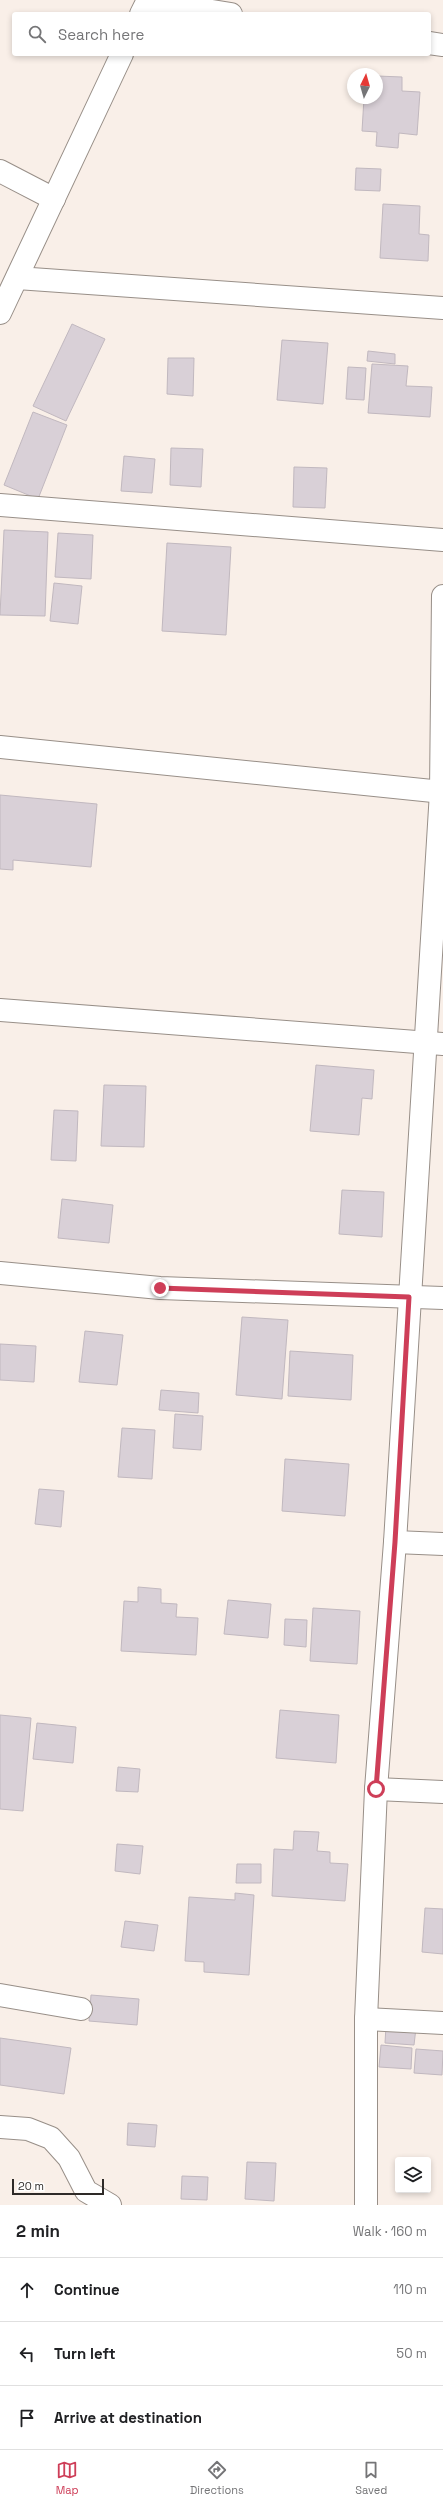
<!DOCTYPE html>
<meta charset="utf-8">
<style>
:root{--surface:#fff;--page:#f2f2f2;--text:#202124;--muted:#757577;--line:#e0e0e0;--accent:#ce3e58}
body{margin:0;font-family:"Space Grotesk",sans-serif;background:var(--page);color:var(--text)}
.controls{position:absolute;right:12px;bottom:12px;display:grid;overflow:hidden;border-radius:4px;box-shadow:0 2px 6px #0003}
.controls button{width:36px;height:36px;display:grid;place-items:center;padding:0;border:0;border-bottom:1px solid var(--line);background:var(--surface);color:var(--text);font:20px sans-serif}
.compass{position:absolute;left:347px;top:68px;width:36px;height:36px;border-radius:50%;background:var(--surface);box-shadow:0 2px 6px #0003;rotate:5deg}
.scale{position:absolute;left:12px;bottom:10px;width:92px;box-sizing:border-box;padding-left:4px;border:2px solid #2e2a28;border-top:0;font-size:11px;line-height:14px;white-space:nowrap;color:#2e2a28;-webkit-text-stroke:3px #fff;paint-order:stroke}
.stop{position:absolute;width:12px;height:12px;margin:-9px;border:3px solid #ce3e58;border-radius:50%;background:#fff}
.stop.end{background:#ce3e58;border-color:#fff;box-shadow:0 1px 4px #0008}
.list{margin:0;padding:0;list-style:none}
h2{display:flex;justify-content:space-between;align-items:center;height:52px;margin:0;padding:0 16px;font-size:17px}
h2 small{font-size:13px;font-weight:400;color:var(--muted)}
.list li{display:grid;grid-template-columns:26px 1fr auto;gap:12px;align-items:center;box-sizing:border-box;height:64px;padding:0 16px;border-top:1px solid var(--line)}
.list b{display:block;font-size:15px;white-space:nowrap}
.list em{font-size:13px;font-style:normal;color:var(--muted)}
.icon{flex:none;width:22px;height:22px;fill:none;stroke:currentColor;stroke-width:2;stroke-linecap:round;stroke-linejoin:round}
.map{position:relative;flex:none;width:443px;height:2205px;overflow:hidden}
.search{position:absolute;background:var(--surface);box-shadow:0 2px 6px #0003;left:12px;right:12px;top:12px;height:44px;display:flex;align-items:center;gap:10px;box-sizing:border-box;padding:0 14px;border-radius:4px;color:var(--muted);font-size:15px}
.sheet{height:244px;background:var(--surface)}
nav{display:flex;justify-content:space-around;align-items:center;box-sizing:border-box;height:56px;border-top:1px solid var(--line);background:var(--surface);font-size:11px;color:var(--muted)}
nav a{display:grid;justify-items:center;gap:2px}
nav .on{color:var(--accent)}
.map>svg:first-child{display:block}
</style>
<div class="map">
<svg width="443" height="2205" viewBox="0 0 443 2205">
<rect width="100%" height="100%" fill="#f9efe8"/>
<g fill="#d9d0d7" stroke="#c1b8bf">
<polygon points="377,76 402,77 402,91 420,92 417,135 399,133 398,148 376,146 377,132 362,131 364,98 377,98"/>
<polygon points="356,168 381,169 380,191 355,190"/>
<polygon points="383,204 420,206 419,234 429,235 428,261 380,258"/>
<polygon points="72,324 105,339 66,421 33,406"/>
<polygon points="282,340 328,343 323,404 277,400"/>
<polygon points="368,351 395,354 395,364 367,361"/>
<polygon points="168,358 194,358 193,396 167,394"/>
<polygon points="372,364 408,366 406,386 432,387 430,417 368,413"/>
<polygon points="348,367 366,368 364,400 346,399"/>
<polygon points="33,412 67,425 38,499 4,485"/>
<polygon points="171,448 203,449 201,487 170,485"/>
<polygon points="124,456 155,459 152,493 121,491"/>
<polygon points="294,467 327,468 325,508 293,507"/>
<polygon points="4,530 48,532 45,616 0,615"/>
<polygon points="58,533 93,535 91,579 55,577"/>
<polygon points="167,543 231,547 226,635 162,631"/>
<polygon points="54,583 82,586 78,624 50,621"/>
<polygon points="0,795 97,804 91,867 13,860 13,870 0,869"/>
<polygon points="316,1065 374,1070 372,1099 362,1098 359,1135 310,1131"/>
<polygon points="104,1085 146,1086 144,1147 101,1146"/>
<polygon points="54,1110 78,1111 76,1161 51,1160"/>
<polygon points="342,1190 384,1192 382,1237 339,1234"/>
<polygon points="62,1199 113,1205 109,1243 58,1238"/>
<polygon points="242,1317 288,1320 282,1399 236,1395"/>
<polygon points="85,1331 123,1335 117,1385 79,1382"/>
<polygon points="0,1344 36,1346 34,1382 0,1380"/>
<polygon points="290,1351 353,1355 351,1400 288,1396"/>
<polygon points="161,1390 199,1393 198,1413 159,1410"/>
<polygon points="175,1414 203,1416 201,1450 173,1448"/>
<polygon points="122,1428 155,1430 152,1479 118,1477"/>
<polygon points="285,1459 349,1464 345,1516 282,1511"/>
<polygon points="39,1489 64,1491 61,1527 35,1524"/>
<polygon points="138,1587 161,1589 161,1603 177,1604 176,1617 198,1618 196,1655 121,1651 124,1601 138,1602"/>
<polygon points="228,1600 271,1604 268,1638 224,1634"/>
<polygon points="313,1608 360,1611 357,1664 310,1661"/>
<polygon points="285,1619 307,1620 306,1647 284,1645"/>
<polygon points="280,1710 339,1715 336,1763 276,1758"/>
<polygon points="0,1715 31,1718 23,1811 0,1809"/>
<polygon points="37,1723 76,1727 73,1763 33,1759"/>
<polygon points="118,1767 140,1769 138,1792 116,1791"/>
<polygon points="294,1831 319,1832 317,1851 330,1852 330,1863 348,1864 345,1901 272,1896 274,1849 293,1850"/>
<polygon points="117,1844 143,1846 140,1874 115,1871"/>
<polygon points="237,1864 261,1864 261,1883 236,1883"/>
<polygon points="235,1893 254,1895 249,1975 204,1972 204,1962 185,1961 189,1897 235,1900"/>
<polygon points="425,1908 443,1909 443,1954 422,1952"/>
<polygon points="125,1921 158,1925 154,1951 121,1947"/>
<polygon points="91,1995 139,1999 137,2025 89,2021"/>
<polygon points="386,2026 416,2028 414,2045 385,2043"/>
<polygon points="0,2038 71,2048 64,2094 0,2085"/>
<polygon points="381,2045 412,2048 411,2069 379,2067"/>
<polygon points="416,2049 443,2051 442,2075 414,2073"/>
<polygon points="128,2123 157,2125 155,2147 127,2145"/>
<polygon points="247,2162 276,2163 274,2201 245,2199"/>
<polygon points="182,2176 208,2177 207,2200 181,2199"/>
</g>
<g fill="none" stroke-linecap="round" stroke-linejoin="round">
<defs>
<g id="minor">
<polyline points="147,1 231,14"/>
<polyline points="429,43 443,45"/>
<polyline points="0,171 54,199"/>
<polyline points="17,278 443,308"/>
<polyline points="0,505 443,540"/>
<polyline points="0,747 443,792"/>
<polyline points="0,1010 443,1044"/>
<polyline points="0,1273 160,1288 443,1298"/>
<polyline points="395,1542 443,1544"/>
<polyline points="376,1789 443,1792"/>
<polyline points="0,1995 81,2009"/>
<polyline points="366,2019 443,2023"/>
<polyline points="0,2127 28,2129 51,2138 69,2158 86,2191 110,2205"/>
<polyline points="366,2205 366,2019 376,1789 395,1542 441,792 443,596"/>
</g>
<g id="primary">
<polyline points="141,14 148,0"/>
<polyline points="0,313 122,54"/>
</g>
</defs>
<use href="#minor" stroke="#988f88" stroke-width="24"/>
<use href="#primary" stroke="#988f88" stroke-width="24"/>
<use href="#minor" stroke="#fff" stroke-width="22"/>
<use href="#primary" stroke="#fff" stroke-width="22"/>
</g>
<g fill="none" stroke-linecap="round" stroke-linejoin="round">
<polyline stroke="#ce3e58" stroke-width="5" points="160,1288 409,1297 395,1542 376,1789"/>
</g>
</svg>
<div class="controls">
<button><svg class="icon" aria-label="layers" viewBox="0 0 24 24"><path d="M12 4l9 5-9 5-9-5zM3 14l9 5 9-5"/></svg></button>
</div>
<svg class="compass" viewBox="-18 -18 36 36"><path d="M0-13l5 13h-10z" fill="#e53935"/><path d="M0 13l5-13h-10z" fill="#757577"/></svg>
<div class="scale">20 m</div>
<div class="stop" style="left:376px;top:1789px"></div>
<div class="stop end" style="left:160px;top:1288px"></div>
<div class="search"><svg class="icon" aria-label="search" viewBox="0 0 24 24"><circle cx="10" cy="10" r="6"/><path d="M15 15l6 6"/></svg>Search here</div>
</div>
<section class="sheet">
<h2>2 min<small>Walk · 160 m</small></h2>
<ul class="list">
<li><svg class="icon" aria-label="ahead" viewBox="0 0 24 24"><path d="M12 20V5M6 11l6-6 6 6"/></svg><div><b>Continue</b></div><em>110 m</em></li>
<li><svg class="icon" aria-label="left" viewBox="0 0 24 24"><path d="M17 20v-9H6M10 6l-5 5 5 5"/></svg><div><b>Turn left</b></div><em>50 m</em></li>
<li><svg class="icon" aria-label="arrive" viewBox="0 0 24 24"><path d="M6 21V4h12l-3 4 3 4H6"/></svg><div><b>Arrive at destination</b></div></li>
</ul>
</section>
<nav>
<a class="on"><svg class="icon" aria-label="map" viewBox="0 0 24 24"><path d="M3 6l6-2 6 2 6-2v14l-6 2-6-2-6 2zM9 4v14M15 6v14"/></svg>Map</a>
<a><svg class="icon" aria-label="directions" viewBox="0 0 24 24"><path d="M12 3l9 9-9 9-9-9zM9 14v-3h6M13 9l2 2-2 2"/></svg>Directions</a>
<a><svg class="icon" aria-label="saved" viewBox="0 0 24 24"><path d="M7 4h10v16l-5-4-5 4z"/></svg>Saved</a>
</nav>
